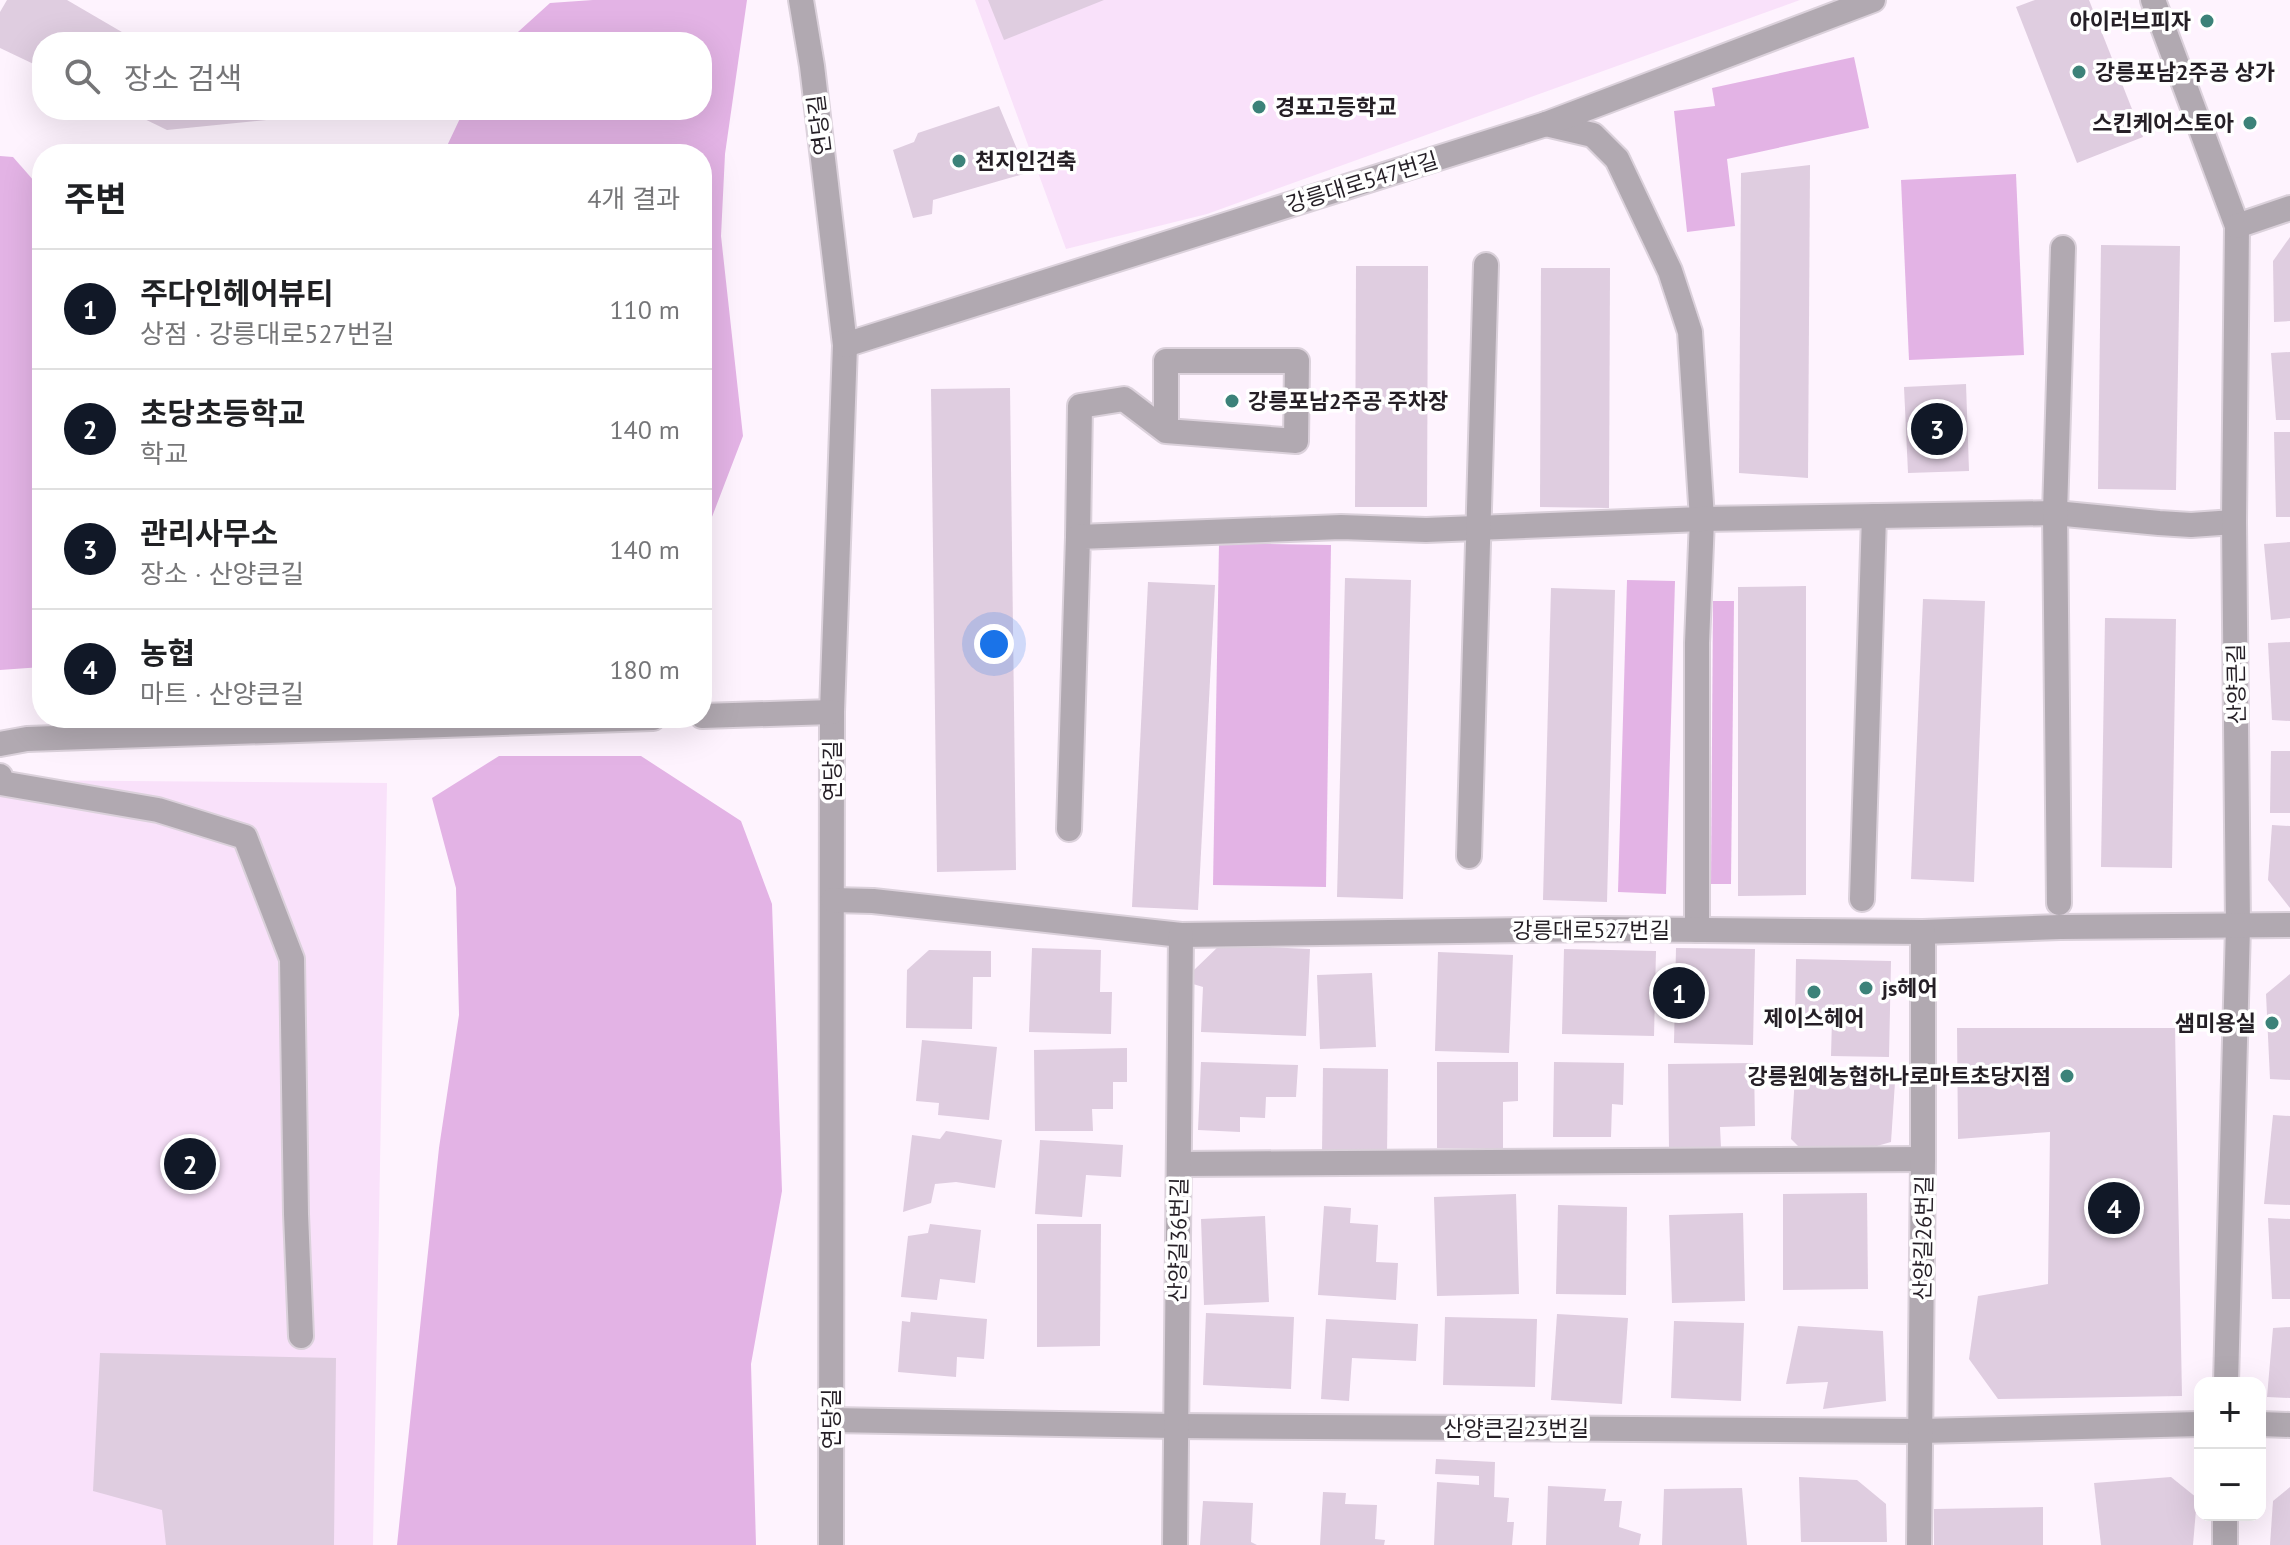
<!DOCTYPE html>
<html lang="ko">
<meta charset="utf-8">
<style>
:root{--surface:#fff;--page:#f2f2f2;--text:#202124;--muted:#757577;--line:#e0e0e0;--accent:#111827}
body{margin:0;font-family:"PT Sans","Noto Sans KR",sans-serif;background:var(--page);color:var(--text)}
.controls{position:absolute;right:24px;bottom:24px;display:grid;overflow:hidden;border-radius:16px;box-shadow:0 8px 32px #0002}
.controls button{width:72px;height:72px;display:grid;place-items:center;padding:0;border:0;border-bottom:2px solid var(--line);background:var(--surface);color:var(--text);font:40px sans-serif}
.you{position:absolute;left:994px;top:644px;width:28px;height:28px;margin:-20px;border:6px solid #fff;border-radius:50%;background:#1a73e8;box-shadow:0 0 0 12px #1a73e833}
.badge{display:grid;place-items:center;width:52px;height:52px;border-radius:50%;background:var(--accent);color:#fff;font-size:26px;font-weight:700}
.pin{position:absolute;translate:-50% -50%;border:4px solid #fff;box-shadow:0 2px 8px #0006}
.list{margin:0;padding:0;list-style:none}
h2{display:flex;justify-content:space-between;align-items:center;height:104px;margin:0;padding:0 32px;font-size:34px}
h2 small{font-size:26px;font-weight:400;color:var(--muted)}
.list li{display:grid;grid-template-columns:52px 1fr auto;gap:24px;align-items:center;box-sizing:border-box;height:120px;padding:0 32px;border-top:2px solid var(--line)}
.list b{display:block;font-size:30px;white-space:nowrap}
.list p{margin:0;font-size:26px;white-space:nowrap;color:var(--muted)}
.list em{font-size:26px;font-style:normal;color:var(--muted)}
.icon{flex:none;width:44px;height:44px;fill:none;stroke:currentColor;stroke-width:2;stroke-linecap:round;stroke-linejoin:round}
.map{position:relative;flex:none;width:2290px;height:1545px;overflow:hidden}
.search{position:absolute;background:var(--surface);box-shadow:0 8px 32px #0002;left:32px;top:32px;width:680px;height:88px;display:flex;align-items:center;gap:20px;box-sizing:border-box;padding:0 28px;border-radius:32px;color:var(--muted);font-size:30px}
.panel{position:absolute;background:var(--surface);box-shadow:0 8px 32px #0002;left:32px;top:144px;width:680px;height:584px;border-radius:32px}
.map>svg:first-child{display:block}
</style>
<div class="map">
<svg width="2290" height="1545" viewBox="0 0 2290 1545">
<rect width="100%" height="100%" fill="#fef3fe"/>
<g fill="#f9e1fa">
<polygon points="975,0 1800,0 1207,214 1066,249"/>
<polygon points="0,780 387,783 373,1545 0,1545"/>
</g>
<g fill="#e3b3e5">
<polygon points="593,0 747,0 725,154 721,236 743,436 702,543 702,154 440,154 446,148 464,110 702,110 702,42 507,42 550,3"/>
<polygon points="1854,57 1869,128 1727,159 1735,226 1687,232 1674,111 1715,106 1712,88"/>
<polygon points="0,156 13,157 42,190 42,667 0,670"/>
<polygon points="2016,174 2024,355 1909,360 1901,180"/>
<polygon points="1219,543 1331,545 1326,887 1213,885"/>
<polygon points="1627,580 1675,581 1666,894 1618,892"/>
<polygon points="1713,601 1734,601 1731,884 1711,884"/>
<polygon points="499,756 641,756 741,821 772,904 782,1191 751,1364 756,1545 397,1545 439,1148 459,1015 456,888 432,798"/>
</g>
<g fill="#dfcde0">
<polygon points="7,0 67,0 139,42 42,42 42,68 0,48 0,12"/>
<polygon points="988,0 1104,0 1004,40"/>
<polygon points="2035,0 2089,0 2143,137 2077,163 2016,7"/>
<polygon points="392,37 393,42 370,42 369,40"/>
<polygon points="999,106 1027,173 933,200 932,214 913,218 893,150 914,142 918,133"/>
<polygon points="126,110 346,110 346,112 167,130"/>
<polygon points="1810,165 1808,478 1739,473 1741,173"/>
<polygon points="2290,237 2290,321 2274,322 2273,261"/>
<polygon points="2101,245 2180,246 2176,490 2098,489"/>
<polygon points="1356,266 1428,266 1427,507 1355,507"/>
<polygon points="1541,268 1610,268 1609,508 1540,507"/>
<polygon points="2290,352 2290,420 2276,420 2271,353"/>
<polygon points="1966,384 1969,471 1908,473 1904,387"/>
<polygon points="1010,388 1016,870 937,872 931,389"/>
<polygon points="2274,432 2290,432 2290,517 2276,517"/>
<polygon points="2290,542 2290,618 2271,620 2264,544"/>
<polygon points="1345,578 1411,580 1403,899 1337,897"/>
<polygon points="1148,582 1215,585 1198,910 1132,907"/>
<polygon points="1806,586 1806,895 1738,896 1738,587"/>
<polygon points="1551,588 1615,590 1607,902 1543,900"/>
<polygon points="1923,599 1985,601 1974,882 1911,879"/>
<polygon points="2105,618 2176,619 2172,868 2101,867"/>
<polygon points="2290,642 2290,721 2272,720 2268,643"/>
<polygon points="2271,751 2290,751 2290,813 2270,813"/>
<polygon points="2272,825 2290,826 2290,908 2268,880"/>
<polygon points="1220,945 1310,949 1306,1036 1201,1032 1203,987 1193,984 1194,970"/>
<polygon points="1032,948 1101,950 1100,992 1112,992 1111,1034 1029,1032"/>
<polygon points="1676,948 1755,949 1753,1045 1674,1043"/>
<polygon points="1564,949 1656,951 1654,1036 1562,1034"/>
<polygon points="929,950 991,951 991,977 973,977 972,1029 906,1028 907,970"/>
<polygon points="1438,952 1513,955 1509,1053 1435,1051"/>
<polygon points="1796,959 1891,961 1889,1057 1831,1056 1832,1019 1795,1018"/>
<polygon points="1372,973 1376,1047 1320,1049 1317,975"/>
<polygon points="2290,974 2290,1080 2270,1079 2266,994"/>
<polygon points="1957,1028 2175,1028 2182,1396 1998,1399 1969,1359 1978,1296 2048,1284 2050,1132 1958,1139"/>
<polygon points="922,1040 997,1047 989,1120 938,1115 939,1103 916,1101"/>
<polygon points="1127,1048 1127,1082 1113,1082 1113,1109 1092,1109 1093,1131 1035,1131 1034,1050"/>
<polygon points="1201,1062 1298,1065 1296,1097 1266,1097 1265,1118 1240,1117 1240,1132 1198,1130"/>
<polygon points="1437,1062 1518,1062 1518,1101 1503,1102 1503,1148 1437,1148"/>
<polygon points="1554,1062 1624,1063 1623,1105 1612,1104 1611,1137 1553,1137"/>
<polygon points="1754,1063 1755,1126 1720,1127 1721,1148 1669,1149 1668,1064"/>
<polygon points="1323,1068 1388,1069 1387,1155 1322,1155"/>
<polygon points="1795,1076 1895,1082 1891,1142 1863,1150 1803,1151 1791,1139"/>
<polygon points="2273,1115 2290,1116 2290,1205 2264,1204"/>
<polygon points="946,1131 1002,1140 995,1188 956,1182 935,1184 931,1203 903,1212 912,1135 940,1139"/>
<polygon points="1040,1140 1123,1145 1121,1177 1086,1175 1082,1217 1035,1214"/>
<polygon points="1867,1193 1868,1289 1783,1290 1783,1194"/>
<polygon points="1516,1194 1519,1294 1437,1296 1434,1197"/>
<polygon points="1558,1205 1627,1207 1626,1295 1556,1294"/>
<polygon points="1324,1206 1351,1208 1350,1223 1378,1225 1376,1262 1398,1263 1396,1300 1318,1295"/>
<polygon points="1743,1213 1745,1301 1672,1303 1669,1215"/>
<polygon points="1265,1216 1269,1302 1204,1305 1201,1219"/>
<polygon points="2268,1218 2290,1219 2290,1299 2272,1299"/>
<polygon points="930,1224 981,1230 975,1283 940,1279 937,1300 901,1297 908,1236 928,1233"/>
<polygon points="1037,1224 1101,1224 1100,1346 1037,1347"/>
<polygon points="911,1312 987,1319 984,1359 957,1357 956,1377 898,1372 902,1321 910,1322"/>
<polygon points="1206,1313 1294,1317 1291,1389 1203,1385"/>
<polygon points="1557,1314 1628,1318 1622,1404 1551,1400"/>
<polygon points="1445,1317 1537,1319 1535,1387 1443,1385"/>
<polygon points="1326,1319 1418,1324 1416,1361 1352,1358 1349,1401 1321,1399"/>
<polygon points="1674,1321 1744,1323 1741,1401 1671,1398"/>
<polygon points="1798,1326 1883,1331 1886,1401 1823,1409 1828,1382 1786,1384"/>
<polygon points="2290,1327 2290,1398 2267,1397 2273,1328"/>
<polygon points="100,1353 336,1358 334,1545 166,1545 162,1510 93,1491"/>
<polygon points="1436,1459 1495,1462 1494,1497 1509,1498 1507,1522 1514,1522 1512,1545 1434,1545 1437,1482 1479,1485 1479,1476 1435,1474"/>
<polygon points="1799,1477 1857,1480 1886,1504 1887,1542 1801,1542"/>
<polygon points="2171,1477 2197,1498 2193,1545 2101,1545 2094,1483"/>
<polygon points="1548,1486 1606,1489 1604,1501 1622,1501 1619,1527 1641,1534 1639,1545 1546,1545"/>
<polygon points="2290,1487 2290,1545 2270,1545 2273,1501"/>
<polygon points="1742,1488 1747,1545 1662,1545 1664,1489"/>
<polygon points="1323,1492 1346,1493 1345,1504 1377,1505 1375,1539 1385,1540 1384,1545 1320,1545"/>
<polygon points="1203,1501 1253,1503 1251,1542 1257,1545 1200,1545"/>
<polygon points="2043,1507 2043,1545 1934,1545 1934,1509"/>
</g>
<g fill="none" stroke-linecap="round" stroke-linejoin="round">
<defs>
<g id="lane">
<polyline points="1546,124 1593,135 1617,159 1670,271 1690,332 1702,519 1697,643 1697,930"/>
<polyline points="1078,537 1080,406 1124,399 1166,431 1296,441 1297,361 1166,361 1166,431"/>
<polyline points="1069,829 1078,537 1341,527 1426,530 1702,519 2055,513 2159,523 2191,525 2234,522"/>
<polyline points="1469,856 1486,265"/>
<polyline points="1862,899 1874,516"/>
<polyline points="2059,903 2055,513 2063,248"/>
</g>
<g id="street">
<polyline points="801,0 812,66 845,345 832,712 831,1545"/>
<polyline points="2153,0 2237,226 2234,522 2238,926 2226,1383"/>
<polyline points="2237,226 2290,208"/>
<polyline points="845,345 1546,124 1873,0"/>
<polyline points="702,716 832,712"/>
<polyline points="0,744 27,739 653,718"/>
<polyline points="0,776 1,783 158,810 245,837 292,959 296,1214 301,1336"/>
<polyline points="833,900 873,901 1181,935 1601,929 1923,932 2060,927 2290,925"/>
<polyline points="1179,1164 1923,1159"/>
<polyline points="831,1420 1176,1426 1921,1431 2200,1424"/>
<polyline points="2260,1424 2290,1425"/>
<polyline points="2225,1515 2225,1545"/>
<polyline points="1175,1545 1181,935"/>
<polyline points="1919,1545 1923,1159 1923,932"/>
</g>
</defs>
<use href="#lane" stroke="#dbd1db" stroke-width="28"/>
<use href="#street" stroke="#dbd1db" stroke-width="28"/>
<use href="#lane" stroke="#b1a9b1" stroke-width="24"/>
<use href="#street" stroke="#b1a9b1" stroke-width="24"/>
</g>
<g fill="#3c8279" stroke="#fff" stroke-width="3">
<circle cx="2207" cy="21" r="8"/>
<circle cx="2079" cy="72" r="8"/>
<circle cx="1259" cy="107" r="8"/>
<circle cx="2250" cy="123" r="8"/>
<circle cx="959" cy="161" r="8"/>
<circle cx="1232" cy="401" r="8"/>
<circle cx="1866" cy="988" r="8"/>
<circle cx="1814" cy="992" r="8"/>
<circle cx="2272" cy="1023" r="8"/>
<circle cx="2067" cy="1076" r="8"/>
</g>
<g text-anchor="middle" dominant-baseline="central" stroke-width="7" stroke-linejoin="round" paint-order="stroke">
<g font-size="22" font-weight="bold" fill="#251f26" stroke="#fff" text-anchor="start">
<text x="2191" y="21" text-anchor="end">아이러브피자</text>
<text x="2095" y="72">강릉포남2주공 상가</text>
<text x="1275" y="107">경포고등학교</text>
<text x="2234" y="123" text-anchor="end">스킨케어스토아</text>
<text x="975" y="161">천지인건축</text>
<text x="1248" y="401">강릉포남2주공 주차장</text>
<text x="1882" y="988">js헤어</text>
<text x="1814" y="1018" text-anchor="middle">제이스헤어</text>
<text x="2256" y="1023" text-anchor="end">샘미용실</text>
<text x="2051" y="1076" text-anchor="end">강릉원예농협하나로마트초당지점</text>
</g>
<g font-size="22" fill="#251f26" stroke="#fff">
<text transform="translate(819 125) rotate(-97)">연당길</text>
<text transform="translate(1362 182) rotate(-17)">강릉대로547번길</text>
<text transform="translate(2236 684) rotate(-91)">산양큰길</text>
<text transform="translate(832 771) rotate(-90)">연당길</text>
<text x="1591" y="930">강릉대로527번길</text>
<text transform="translate(1923 1238) rotate(-89)">산양길26번길</text>
<text transform="translate(1178 1240) rotate(-89)">산양길36번길</text>
<text transform="translate(831 1419) rotate(-90)">연당길</text>
<text x="1516" y="1428">산양큰길23번길</text>
</g>
</g>
</svg>
<div class="controls">
<button>+</button>
<button>−</button>
</div>
<div class="you"></div>
<div class="pin badge" style="left:1679px;top:993px">1</div>
<div class="pin badge" style="left:190px;top:1164px">2</div>
<div class="pin badge" style="left:1937px;top:429px">3</div>
<div class="pin badge" style="left:2114px;top:1208px">4</div>
<div class="search"><svg class="icon" aria-label="search" viewBox="0 0 24 24"><circle cx="10" cy="10" r="6"/><path d="M15 15l6 6"/></svg>장소 검색</div>
<section class="panel">
<h2>주변<small>4개 결과</small></h2>
<ul class="list">
<li><span class="badge">1</span><div><b>주다인헤어뷰티</b><p>상점 · 강릉대로527번길</p></div><em>110 m</em></li>
<li><span class="badge">2</span><div><b>초당초등학교</b><p>학교</p></div><em>140 m</em></li>
<li><span class="badge">3</span><div><b>관리사무소</b><p>장소 · 산양큰길</p></div><em>140 m</em></li>
<li><span class="badge">4</span><div><b>농협</b><p>마트 · 산양큰길</p></div><em>180 m</em></li>
</ul>
</section>
</div>
